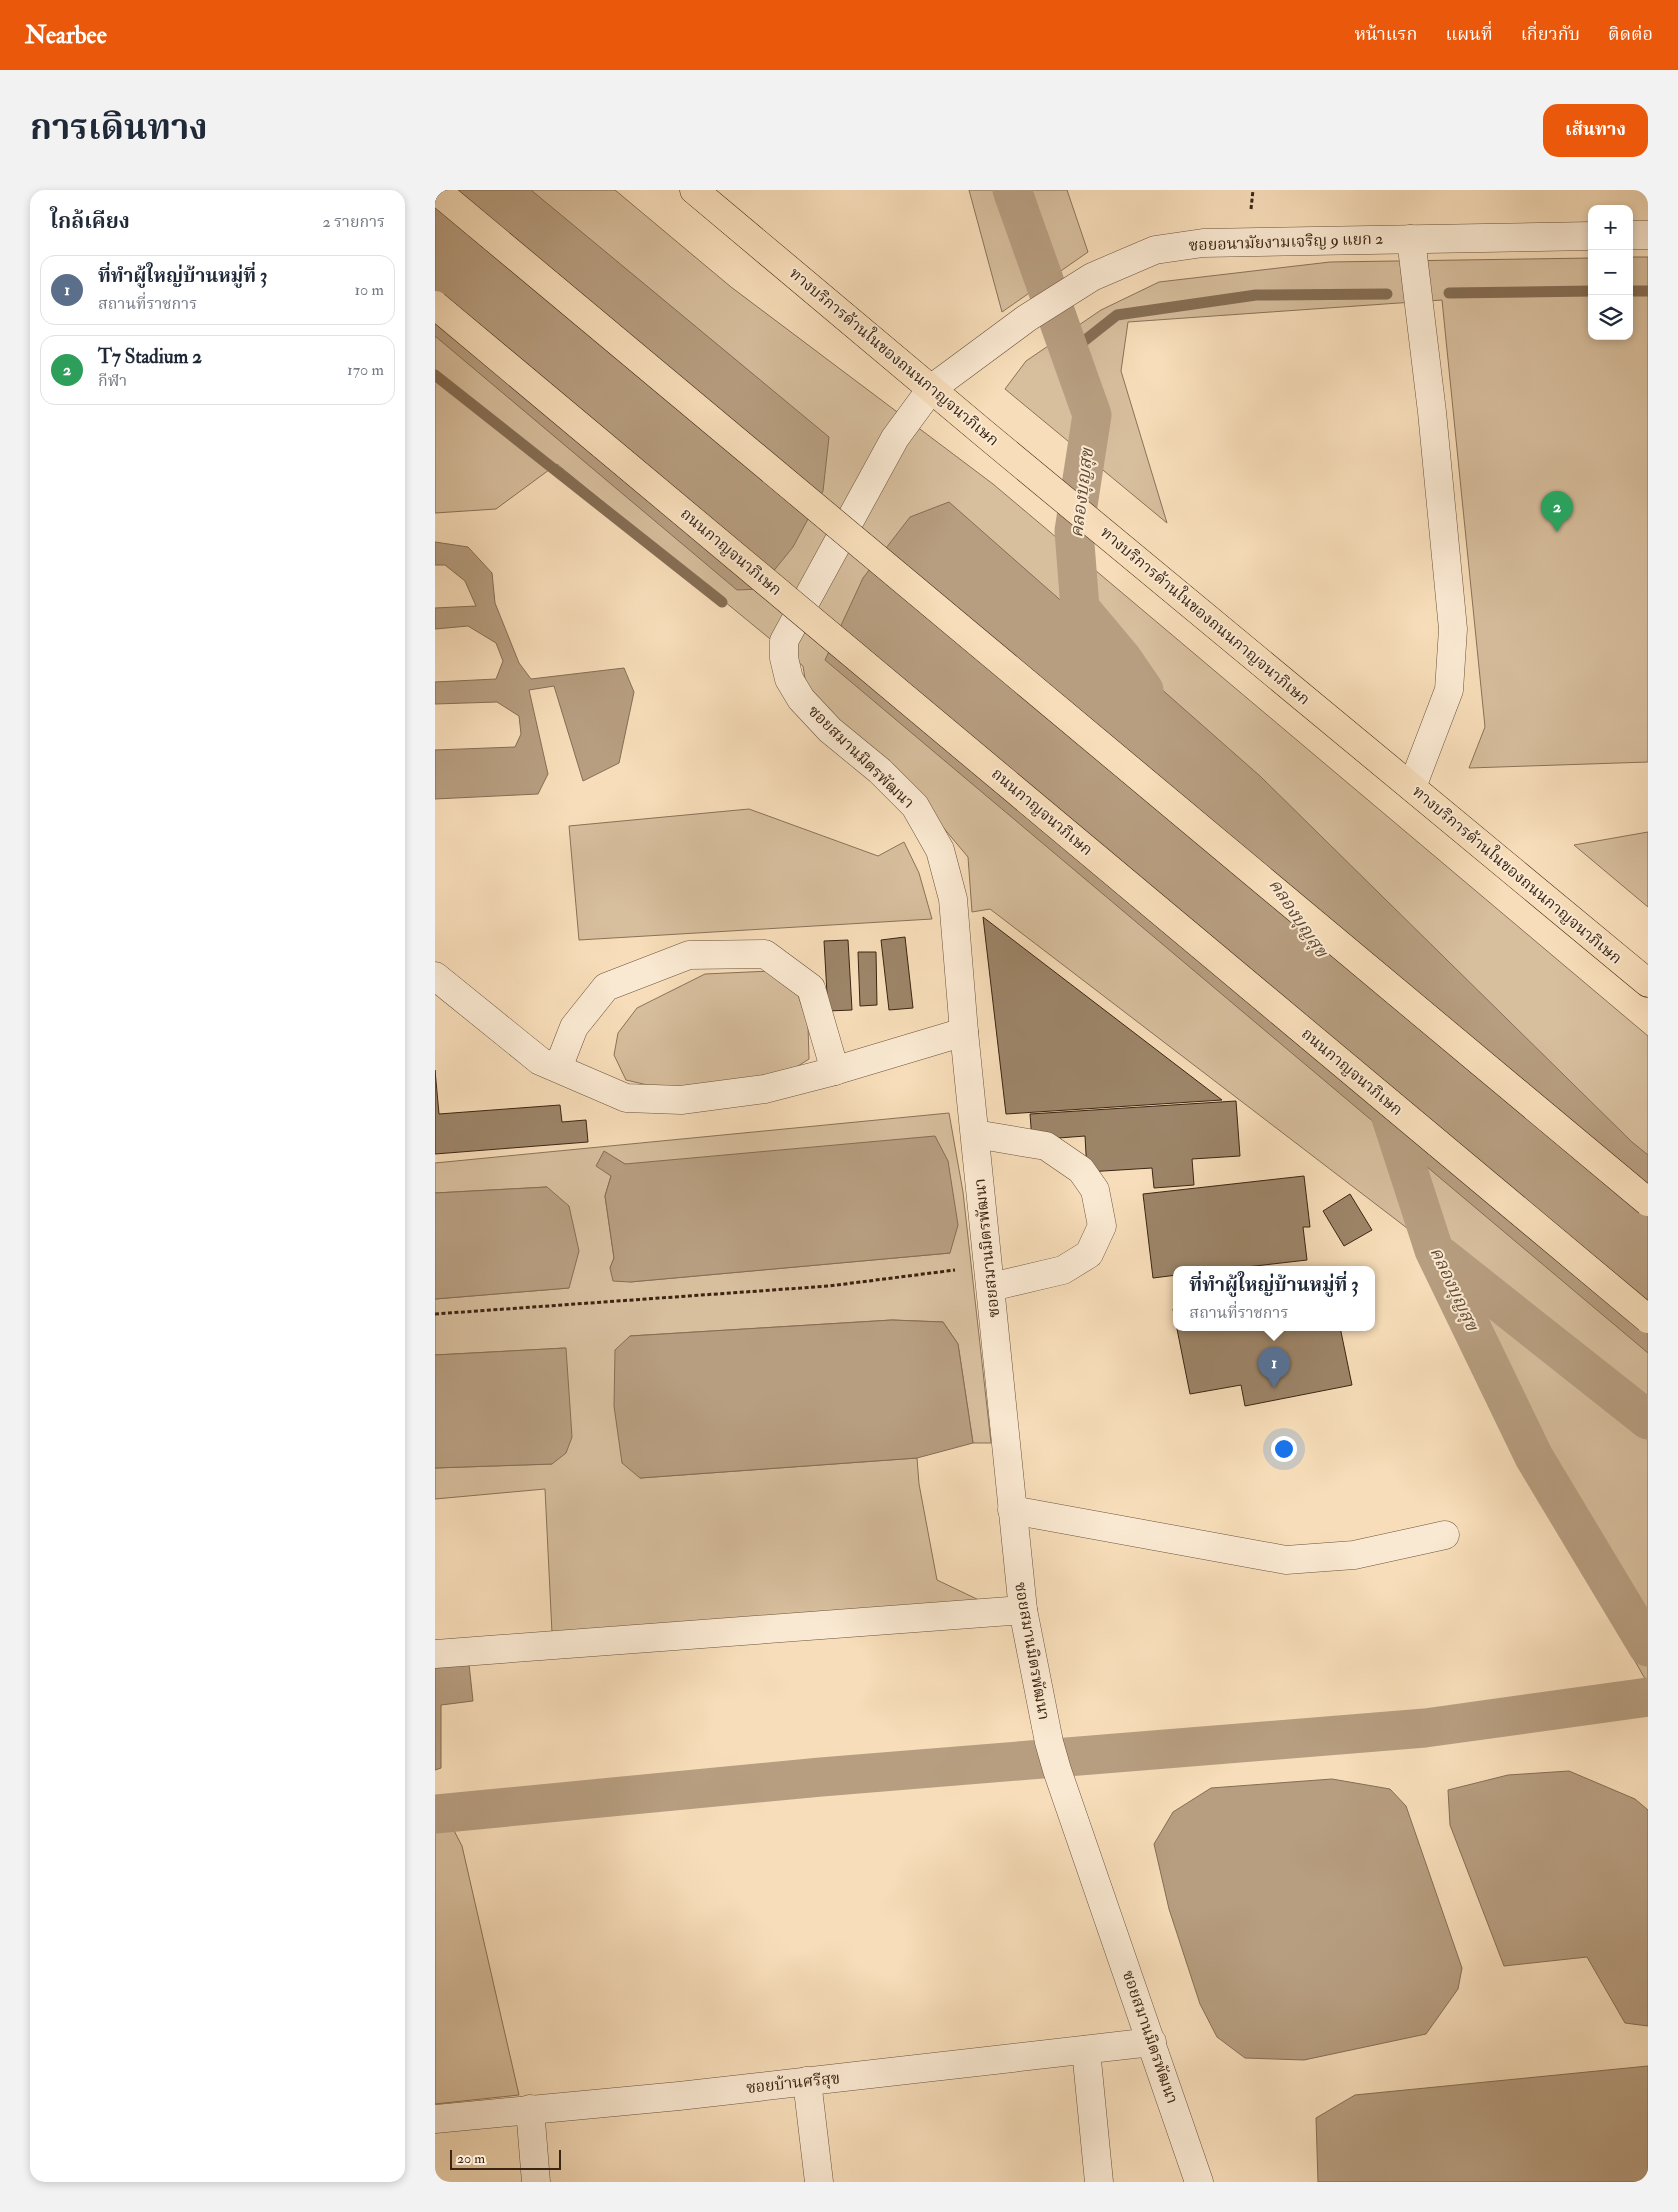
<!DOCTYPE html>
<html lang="th">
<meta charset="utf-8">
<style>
:root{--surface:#fff;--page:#f2f2f3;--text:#1f2937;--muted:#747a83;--line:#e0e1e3;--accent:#ea580c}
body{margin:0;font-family:"IM FELL Double Pica","Noto Serif Thai",serif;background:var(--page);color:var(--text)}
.controls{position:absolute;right:15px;top:15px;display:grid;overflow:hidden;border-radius:10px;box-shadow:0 2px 8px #0003}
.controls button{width:45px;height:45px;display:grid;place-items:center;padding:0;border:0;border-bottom:1px solid var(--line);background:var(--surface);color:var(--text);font:25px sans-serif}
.scale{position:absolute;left:15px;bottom:12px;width:111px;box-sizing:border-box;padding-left:5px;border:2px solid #3c2512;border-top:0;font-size:14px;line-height:18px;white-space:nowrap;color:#3c2512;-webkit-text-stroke:4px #fae9d2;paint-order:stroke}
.you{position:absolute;left:848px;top:1258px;width:18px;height:18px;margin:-12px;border:4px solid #fff;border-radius:50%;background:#1a73e8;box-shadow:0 0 0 8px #1a73e833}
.badge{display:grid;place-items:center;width:32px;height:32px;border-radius:50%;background:var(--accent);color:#fff;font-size:16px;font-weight:700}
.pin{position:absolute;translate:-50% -41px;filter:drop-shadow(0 1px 2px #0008)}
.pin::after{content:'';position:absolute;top:26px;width:18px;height:15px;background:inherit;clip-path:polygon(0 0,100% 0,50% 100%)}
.popup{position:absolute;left:738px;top:1076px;width:202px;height:65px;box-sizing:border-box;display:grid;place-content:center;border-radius:10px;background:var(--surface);filter:drop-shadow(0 1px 4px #0005);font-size:16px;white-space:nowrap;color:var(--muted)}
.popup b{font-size:19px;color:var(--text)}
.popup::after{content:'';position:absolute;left:50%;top:100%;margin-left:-10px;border:10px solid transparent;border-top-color:var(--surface)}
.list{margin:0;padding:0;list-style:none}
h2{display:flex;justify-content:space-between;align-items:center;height:65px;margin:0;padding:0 20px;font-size:21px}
h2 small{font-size:16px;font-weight:400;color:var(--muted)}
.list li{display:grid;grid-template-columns:32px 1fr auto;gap:15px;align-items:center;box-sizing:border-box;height:70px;margin:0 10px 10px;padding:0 10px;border:1px solid var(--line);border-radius:15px}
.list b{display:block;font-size:19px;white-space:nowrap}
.list p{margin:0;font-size:16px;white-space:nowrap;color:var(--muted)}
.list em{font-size:16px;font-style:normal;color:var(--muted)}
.icon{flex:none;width:28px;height:28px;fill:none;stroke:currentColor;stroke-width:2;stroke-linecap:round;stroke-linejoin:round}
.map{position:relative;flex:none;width:1213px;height:1992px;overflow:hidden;border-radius:15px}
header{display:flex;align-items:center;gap:30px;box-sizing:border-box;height:70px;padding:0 25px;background:var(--accent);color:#fff}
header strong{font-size:24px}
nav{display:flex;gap:28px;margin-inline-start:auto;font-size:18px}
.intro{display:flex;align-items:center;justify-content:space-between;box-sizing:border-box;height:120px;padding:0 30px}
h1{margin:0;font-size:35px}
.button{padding:12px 22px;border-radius:15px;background:var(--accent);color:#fff;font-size:18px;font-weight:700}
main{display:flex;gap:30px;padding:0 30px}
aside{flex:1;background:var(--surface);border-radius:15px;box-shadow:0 2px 8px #0003}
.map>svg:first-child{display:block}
</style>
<header>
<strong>Nearbee</strong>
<nav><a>หน้าแรก</a><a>แผนที่</a><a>เกี่ยวกับ</a><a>ติดต่อ</a></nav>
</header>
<div class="intro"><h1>การเดินทาง</h1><a class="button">เส้นทาง</a></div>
<main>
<aside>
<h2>ใกล้เคียง<small>2 รายการ</small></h2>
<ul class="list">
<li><span class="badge" style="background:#5c6f8a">1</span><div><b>ที่ทำผู้ใหญ่บ้านหมู่ที่ 3</b><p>สถานที่ราชการ</p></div><em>10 m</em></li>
<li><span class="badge" style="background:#2e9e5b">2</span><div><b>T7 Stadium 2</b><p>กีฬา</p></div><em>170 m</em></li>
</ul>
</aside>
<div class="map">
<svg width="1213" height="1992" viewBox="0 0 1213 1992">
<rect width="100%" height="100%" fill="#f7ddb9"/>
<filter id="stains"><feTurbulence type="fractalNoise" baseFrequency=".004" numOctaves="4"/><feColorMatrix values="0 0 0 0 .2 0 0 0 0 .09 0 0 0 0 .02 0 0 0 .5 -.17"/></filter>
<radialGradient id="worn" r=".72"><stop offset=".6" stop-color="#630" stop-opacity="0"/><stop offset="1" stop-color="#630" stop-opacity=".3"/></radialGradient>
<g fill="#d7be9d" stroke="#8a7258" fill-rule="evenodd">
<polygon points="0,0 180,0 296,97 558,294 1213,846 1213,1494 1084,1267 985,1048 555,719 537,722 533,667 485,610 394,528 371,495 368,476 122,274 61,319 0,323"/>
<polygon points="534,0 632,0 653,62 567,122"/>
<polygon points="1194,67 1213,67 1213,572 1034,578 1050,537 1007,110 693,132 686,181 732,333 570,199 591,171 666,120 724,92 895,72 1157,68 1157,146 1194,146"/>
<polygon points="314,619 443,666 469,652 484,683 497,729 144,750 134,636"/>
<polygon points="1213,642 1213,717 1139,655"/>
<polygon points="336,781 361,799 373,835 374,869 341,890 234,900 191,890 179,865 183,843 202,818 270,784"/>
<path d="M514,923l14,79 28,251h-18l-15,-99 -15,-22 -51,-2 -262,16 10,142 277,-20 2,26 18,96 44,21 -429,32 -7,-144 -110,10v-31l117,-4 13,-116 -130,7v-56l134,-11 -22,-101 -112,6v-30zM169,962l21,12 325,89 -320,29 -20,-14 4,-10 -9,-62 6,-20z"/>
<polygon points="13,1629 27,1656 84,1905 0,1914 0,1631"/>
</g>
<g fill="#b79e80" stroke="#866e54">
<polygon points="0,0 96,0 394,247 388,301 358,357 324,399 302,400 0,146"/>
<polygon points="514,312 825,586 1197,952 1213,965 1213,1163 390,470 428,388 475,327"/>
<polygon points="0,352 33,357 57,383 60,413 84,473 96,489 189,478 199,502 184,573 148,591 119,496 94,500 113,584 103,604 0,609 0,560 80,557 86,544 84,526 62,512 0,514 0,492 61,489 68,471 61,453 33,436 0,439 0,418 41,416 30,391 10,375 0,375"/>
<polygon points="500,946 513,971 523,1035 515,1063 195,1092 178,1091 175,1078 179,1068 170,1006 176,986 161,976 169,961 190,974"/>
<polygon points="112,997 134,1016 144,1061 134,1098 0,1109 0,1003"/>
<polygon points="457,1130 508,1132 523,1154 538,1253 482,1268 205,1288 187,1273 179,1216 180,1160 195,1146"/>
<polygon points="131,1158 137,1247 131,1263 117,1274 0,1278 0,1165"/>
<polygon points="34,1474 38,1511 6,1515 6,1578 0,1580 0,1477"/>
<polygon points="1134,1581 1200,1609 1213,1620 1213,1836 1190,1833 1152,1767 1069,1776 1015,1635 1013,1600 1073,1585"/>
<polygon points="897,1589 955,1599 971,1616 1027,1778 1023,1799 991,1844 869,1870 810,1868 782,1847 765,1814 734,1719 719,1654 738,1622 776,1598"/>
<polygon points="1213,1876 1213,1992 883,1992 881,1928 920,1905"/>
</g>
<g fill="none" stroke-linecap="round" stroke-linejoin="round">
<g stroke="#866e54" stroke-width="11">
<polyline points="1194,101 1213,101"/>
<polyline points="1014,103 1157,101"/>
<polyline points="635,162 682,125 821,105 952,104"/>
<polyline points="0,185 287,412"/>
</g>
<g stroke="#b79e80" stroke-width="39">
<polyline points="577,0 657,225 639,341 645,418 687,468 709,500"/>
<polyline points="948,903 999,1060 1099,1267 1213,1457"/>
<polyline points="1006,1066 1213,1230"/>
<polyline points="0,1624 386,1587 990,1538 1213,1507"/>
</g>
</g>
<g fill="#9d8569" stroke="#3c2512">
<polygon points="548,727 787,910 571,924"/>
<polygon points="470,747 478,818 454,820 446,750"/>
<polygon points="413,750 417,820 393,821 389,751"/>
<polygon points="423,762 441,762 442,815 425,816"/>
<polygon points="0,880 4,924 125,915 127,932 151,930 153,952 0,964"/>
<polygon points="801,911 805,966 757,969 759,995 719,998 717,978 652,982 650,946 597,950 595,924"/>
<polygon points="869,986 875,1037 868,1037 872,1070 794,1079 742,1079 742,1085 718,1088 708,1004"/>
<polygon points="915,1004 937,1040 909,1056 888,1021"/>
<polygon points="738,1119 742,1119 742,1137 905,1137 917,1195 810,1216 806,1195 755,1204"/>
</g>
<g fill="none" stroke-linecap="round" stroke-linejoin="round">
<defs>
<g id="minor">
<polyline points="1194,45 1213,45"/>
<polyline points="976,49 997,222 1018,439 1014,500 977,597"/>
<polyline points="0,786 105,871 191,908 246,910 330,899 392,883 529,842"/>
<polyline points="123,878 139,837 171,797 254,765 330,764 376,798 400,881"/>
<polyline points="540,944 611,956 646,980 660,1000 667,1036 654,1064 628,1080 556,1097"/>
<polyline points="577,1320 851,1370 919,1365 1010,1345"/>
<polyline points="0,1464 588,1420"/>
<polyline points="651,1860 664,1992"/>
<polyline points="372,1891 384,1992"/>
<polyline points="95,1919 101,1992"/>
<polyline points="0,1929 244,1906 717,1852"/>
<polyline points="764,1992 622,1580 614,1552 588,1420 529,842 518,709 505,660 480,616 445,581 395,540 366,509 354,489 349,468 349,451 460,248 496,199 592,128 657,87 720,60 768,53 1157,46"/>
</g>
<polyline id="major" points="259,0 551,245 1213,793"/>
</defs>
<use href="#minor" stroke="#6b533c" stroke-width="29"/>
<use href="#major" stroke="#3c2512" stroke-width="29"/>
<g stroke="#3c2512" stroke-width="3" stroke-dasharray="4 2.5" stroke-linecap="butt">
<polyline points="816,19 818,0"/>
<polyline points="0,1124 394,1096 520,1080"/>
</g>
<use href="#minor" stroke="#fae9d2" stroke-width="28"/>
<use href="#major" stroke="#f7ddb9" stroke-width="28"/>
<defs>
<g id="highway-bridge">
<polyline points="1,0 1213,1012"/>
<polyline points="0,115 1213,1129"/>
</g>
</defs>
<use href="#highway-bridge" stroke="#3c2512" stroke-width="29" stroke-linecap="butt"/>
<use href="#highway-bridge" stroke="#f7ddb9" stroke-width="28"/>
</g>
<g text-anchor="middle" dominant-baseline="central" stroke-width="4" stroke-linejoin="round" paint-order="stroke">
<g font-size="16" fill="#3c2512" stroke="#fae9d2">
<text transform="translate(851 52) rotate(-2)">ซอยอนามัยงามเจริญ 9 แยก 2</text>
<text transform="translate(459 167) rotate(40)">ทางบริการด้านในของถนนกาญจนาภิเษก</text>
<text transform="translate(296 362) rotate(40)">ถนนกาญจนาภิเษก</text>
<text transform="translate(770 426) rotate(40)">ทางบริการด้านในของถนนกาญจนาภิเษก</text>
<text transform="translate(426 567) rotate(44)">ซอยสมานมิตรพัฒนา</text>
<text transform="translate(607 622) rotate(40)">ถนนกาญจนาภิเษก</text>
<text transform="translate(1082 685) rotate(40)">ทางบริการด้านในของถนนกาญจนาภิเษก</text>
<text transform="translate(917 882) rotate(40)">ถนนกาญจนาภิเษก</text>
<text transform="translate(552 1058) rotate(-96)">ซอยสมานมิตรพัฒนา</text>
<text transform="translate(597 1461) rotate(80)">ซอยสมานมิตรพัฒนา</text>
<text transform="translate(715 1847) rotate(71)">ซอยสมานมิตรพัฒนา</text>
<text transform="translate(358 1893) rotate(-6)">ซอยบ้านศรีสุข</text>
</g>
<g font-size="18" font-style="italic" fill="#614933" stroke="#fae9d2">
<text transform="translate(647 303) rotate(-83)">คลองบุญสุข</text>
<text transform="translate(863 728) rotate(56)">คลองบุญสุข</text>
<text transform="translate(1019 1099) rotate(65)">คลองบุญสุข</text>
</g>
</g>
<rect width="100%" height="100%" filter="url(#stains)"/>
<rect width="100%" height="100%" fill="url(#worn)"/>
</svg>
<div class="controls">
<button>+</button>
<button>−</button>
<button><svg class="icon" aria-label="layers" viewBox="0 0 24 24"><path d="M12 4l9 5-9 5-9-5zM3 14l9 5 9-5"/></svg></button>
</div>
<div class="scale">20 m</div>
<div class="you"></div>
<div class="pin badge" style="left:839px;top:1198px;background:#5c6f8a">1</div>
<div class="popup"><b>ที่ทำผู้ใหญ่บ้านหมู่ที่ 3</b>สถานที่ราชการ</div>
<div class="pin badge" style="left:1122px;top:342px;background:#2e9e5b">2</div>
</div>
</main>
